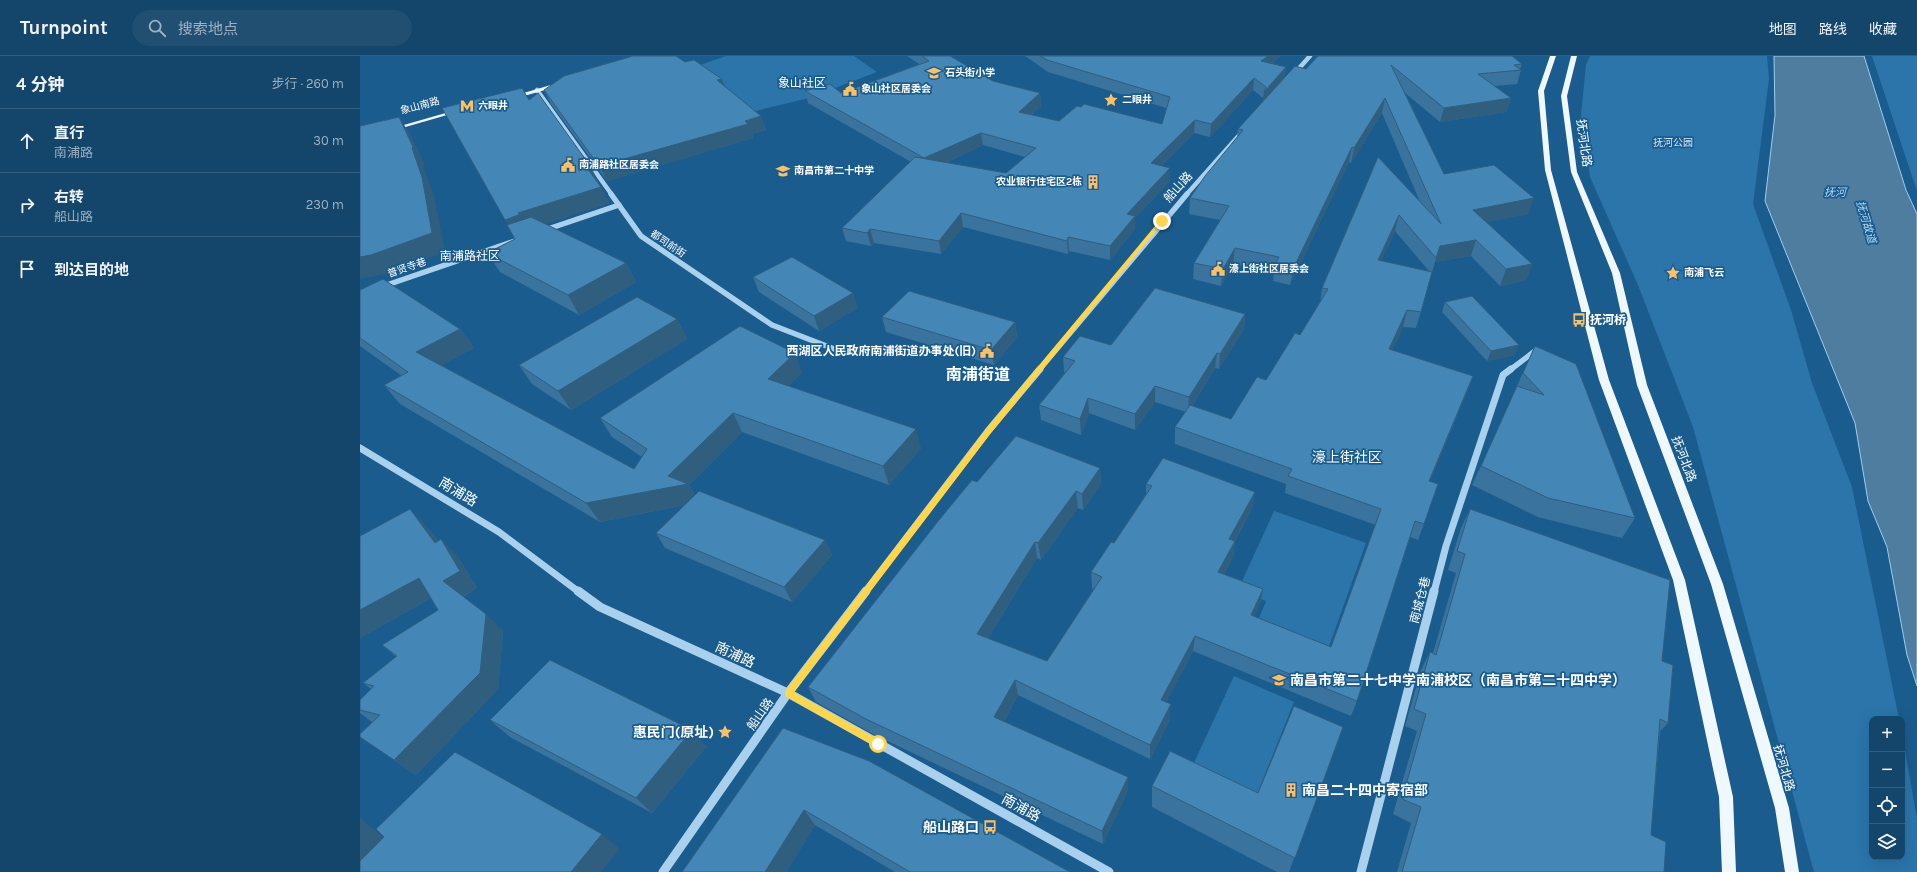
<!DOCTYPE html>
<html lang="zh">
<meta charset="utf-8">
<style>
:root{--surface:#14456a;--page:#214f72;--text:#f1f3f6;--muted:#9db1c1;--line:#335d7e}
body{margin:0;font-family:Karla,"Noto Sans SC",sans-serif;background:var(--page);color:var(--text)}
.controls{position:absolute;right:12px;bottom:12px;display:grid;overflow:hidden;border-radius:8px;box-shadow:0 4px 16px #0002}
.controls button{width:36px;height:36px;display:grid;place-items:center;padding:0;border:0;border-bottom:1px solid var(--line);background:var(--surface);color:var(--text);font:20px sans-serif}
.stop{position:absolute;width:12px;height:12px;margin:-9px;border:3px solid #ffd54a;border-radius:50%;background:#fff}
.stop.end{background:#ffd54a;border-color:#fff;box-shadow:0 1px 4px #0008}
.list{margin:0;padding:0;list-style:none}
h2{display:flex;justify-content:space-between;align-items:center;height:52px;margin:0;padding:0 16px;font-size:17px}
h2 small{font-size:13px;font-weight:400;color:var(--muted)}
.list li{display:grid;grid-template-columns:26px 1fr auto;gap:12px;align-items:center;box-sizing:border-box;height:64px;padding:0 16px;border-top:1px solid var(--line)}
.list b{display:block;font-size:15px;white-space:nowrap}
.list p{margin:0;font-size:13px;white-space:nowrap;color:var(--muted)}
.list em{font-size:13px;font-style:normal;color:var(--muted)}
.icon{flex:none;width:22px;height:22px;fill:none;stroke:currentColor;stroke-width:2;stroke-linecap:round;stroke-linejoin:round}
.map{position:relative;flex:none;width:1557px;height:816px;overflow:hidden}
header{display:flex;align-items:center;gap:24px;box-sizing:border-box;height:56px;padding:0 20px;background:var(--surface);border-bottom:1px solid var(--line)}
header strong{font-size:19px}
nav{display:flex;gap:22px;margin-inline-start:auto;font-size:14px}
.search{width:280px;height:36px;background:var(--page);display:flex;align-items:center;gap:10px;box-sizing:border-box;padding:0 14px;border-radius:22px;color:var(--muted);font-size:15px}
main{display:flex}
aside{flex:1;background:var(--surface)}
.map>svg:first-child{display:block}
</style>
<header>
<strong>Turnpoint</strong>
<div class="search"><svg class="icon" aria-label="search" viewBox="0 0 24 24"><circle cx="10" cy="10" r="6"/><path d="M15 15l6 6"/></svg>搜索地点</div>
<nav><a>地图</a><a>路线</a><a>收藏</a></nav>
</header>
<main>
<aside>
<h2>4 分钟<small>步行 · 260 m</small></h2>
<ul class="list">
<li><svg class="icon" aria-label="ahead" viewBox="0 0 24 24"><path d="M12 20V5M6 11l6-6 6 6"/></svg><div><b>直行</b><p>南浦路</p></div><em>30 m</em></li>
<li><svg class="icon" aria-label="right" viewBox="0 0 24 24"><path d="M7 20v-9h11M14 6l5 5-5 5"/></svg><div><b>右转</b><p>船山路</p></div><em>230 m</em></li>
<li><svg class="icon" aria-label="arrive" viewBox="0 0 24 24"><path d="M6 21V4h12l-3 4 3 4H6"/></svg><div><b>到达目的地</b></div></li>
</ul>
</aside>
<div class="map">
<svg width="1557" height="816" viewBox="0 0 1557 816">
<rect width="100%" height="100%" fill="#1b5c8e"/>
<g fill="#2b75aa">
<polygon points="366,0 494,0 517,16 449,42 387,57 337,10"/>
<polygon points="1230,0 1407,0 1409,23 1393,148 1431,254 1452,327 1492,431 1539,663 1512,663 1512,801 1542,801 1542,678 1557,762 1557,816 1454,816 1333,371 1278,229 1230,121 1221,59 1226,9"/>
<polygon points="1512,0 1557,0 1557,135"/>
<polygon points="914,455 1006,487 967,596 896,569 906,545 878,534"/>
<polygon points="874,620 934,646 891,753 827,722"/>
</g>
<polygon fill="#4f7da0" stroke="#9ccdf0" points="1414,0 1504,0 1546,134 1557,158 1557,630 1547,599 1527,491 1508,445 1495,367 1405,145 1415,59"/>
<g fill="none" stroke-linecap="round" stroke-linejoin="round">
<g stroke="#a9d1ee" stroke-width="4.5">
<polyline points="934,18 950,0"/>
<polyline points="177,34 252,139"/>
<polyline points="826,139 882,76"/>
</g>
<g stroke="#a9d1ee" stroke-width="5.5">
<polyline points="251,138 281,180 412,269 482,296"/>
<polyline points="185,174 259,149"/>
<polyline points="21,231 155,185"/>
<polyline points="679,314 827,138"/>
<polyline points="1150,314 1175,295"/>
</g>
<g stroke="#a9d1ee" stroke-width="7">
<polyline points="0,392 139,476 219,536"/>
<polyline points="505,536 628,375 680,313"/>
<polyline points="1074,536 1086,490 1143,319 1151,313"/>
</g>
<g stroke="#a9d1ee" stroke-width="9">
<polyline points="218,535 240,551 428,637 749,816"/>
<polyline points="303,816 428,637 506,535"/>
<polyline points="1001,816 1074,535"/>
</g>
<g fill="#f0f8ff" fill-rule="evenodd">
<polygon points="1190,0 1196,0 1184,35 1191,114 1249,324 1325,524 1373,741 1376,816 1362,816 1359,741 1313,524 1239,324 1185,114 1178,35"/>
<polygon points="1211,0 1217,0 1207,40 1217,116 1260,217 1287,329 1363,528 1429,752 1439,816 1425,816 1415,752 1351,528 1277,329 1252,217 1211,116 1201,40"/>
<polygon points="201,26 204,28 203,29 153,43 150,41"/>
<polygon points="96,54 101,55 35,74 30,73"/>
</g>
</g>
<g fill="#3a739d" fill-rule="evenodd">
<path d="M547,0h43l43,25 47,12 1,13 -10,9 28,6 103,3 4,-16 -118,-36 -23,-16h255l-8,7 14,4 -1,10 21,-8 12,-13 204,8 -2,5 1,1 -4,14 -22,2 16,12 -5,14 -66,10 -35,-29 39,81 84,40 -42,8 46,42 -6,16 -26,6 -29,-30 -36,6 -19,66 -13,-1 -11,23 81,26 -6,16 -37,89 -6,43 -6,16 -8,-3 -53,164 -6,15 -158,-65 -27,51 4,17 -20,40 -132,-64 -14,26 124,69 -25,54 -230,-110 -57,-32 -8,-15 169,-205 123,-14 1,16 -18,26 -5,-2 -37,52 -4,-2 -49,80 59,23 47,-72 -2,-1 -1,-16 23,-29 32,-49v-10l109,8 -3,16 -17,33 -2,16 -9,17 39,15 -3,15 -6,13 77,30 45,-122 -91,-32 1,-9 -111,-40v-17l11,-15 -31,-10 -20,28 -46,-17 -8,22 -40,-15 -2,-15 27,-32 -2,-1 -1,-15 48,-12 134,-31 -1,15 -25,40 -4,-1 -23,38 39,13 35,-39 34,-45 20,-32 2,-15 56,-131 42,45 -38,-89 -31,50 -2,-1 -59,123 -17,-4 1,-8 -41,-9 -12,22 -28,-7 1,-16 26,-43 -31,-6 1,-16 47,-61 1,-8 25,-27v-4l-10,-8 -43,47 -16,-4 -33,33 9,15 -35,37v11l-25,31 -41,-9 -1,3 -105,-27 -22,27 -67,-11 -3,3 -25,-5 -4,-13 69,-66 -103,-59 -3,-12 36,2 78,-29zM623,89l42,12 -19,16 -61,-10zM1035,175l34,40 -48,-10z"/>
<polygon points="325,6 362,23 365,31 401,60 406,74 392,78 393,82 247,125 191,48 184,34"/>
<polygon points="169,44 239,127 238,127 249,147 185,168 266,207 276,226 219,259 140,216 127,197 155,183 148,169"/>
<polygon points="393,221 493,237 497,252 459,275 399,236"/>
<polygon points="0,234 100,273 114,292 81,309 274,413 282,401 252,381 240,362 442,316 428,330 561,392 529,429 382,376 329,429 335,439 465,484 472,499 432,546 305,492 296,477 325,449 240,466 40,348 24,329 42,320 0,290"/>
<polygon points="1085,246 1155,299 1127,305 1082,256"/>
<polygon points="522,261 655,266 657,281 634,309 526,276"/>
<polygon points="317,263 327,283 211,354 172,328 159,309"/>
<polygon points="1175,290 1275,462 1262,482 1178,461 1112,429 1121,410"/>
<polygon points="1110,453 1302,605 1308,667 1300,675 1291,779 1304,816 1037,816 1051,767 1033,758 1057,675 1045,670 1061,614 1070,596 1073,597 1096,517 1088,514 1101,472"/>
<polygon points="67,471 78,485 98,501 117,532 103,541 143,575 138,633 56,719 0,681 12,666 0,657 0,644 11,633 3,627 36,601 22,589 78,554 71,542 0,582 0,480"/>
<polygon points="130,664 332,674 346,691 292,757 150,681"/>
<polygon points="983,671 929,816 917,816 792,751 792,730 898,737"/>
<polygon points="509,705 710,816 535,816 455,769 426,816 322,816"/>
</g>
<g fill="#305e7f">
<polygon points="908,0 920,0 900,17 901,5"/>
<polygon points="926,11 925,23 902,48 904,36"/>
<polygon points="894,22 893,34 850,81 851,68"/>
<polygon points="362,23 367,36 357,24"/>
<polygon points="680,37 681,50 660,68 659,56"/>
<polygon points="1025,42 1022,57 991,107 994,92"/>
<polygon points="1151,42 1146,56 1080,66 1084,52"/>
<polygon points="401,60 406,74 392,78 393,82 247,125 239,110"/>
<polygon points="39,61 50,78 65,109 63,110 74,140 85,196 26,218 0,223 0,201"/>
<polygon points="835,64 834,77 791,120 791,107"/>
<polygon points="621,77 623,89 567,115 564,102"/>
<polygon points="992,91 989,106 930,229 933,213"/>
<polygon points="231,111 239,127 235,128 227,112"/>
<polygon points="810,112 810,125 775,162 775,173 750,204 750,190 767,158"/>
<polygon points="241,131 249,147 170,173 155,180 145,164 158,157"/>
<polygon points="1174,142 1168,158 1108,170 1113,154"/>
<polygon points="601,157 603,171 581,198 579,185"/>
<polygon points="1039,159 1035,175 1014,221 1018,204"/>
<polygon points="510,173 514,187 511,190 507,177"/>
<polygon points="708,181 709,195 708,198 707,185"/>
<polygon points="1116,184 1111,200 1075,206 1080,190"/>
<polygon points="875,192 873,208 861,230 863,213"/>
<polygon points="266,207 276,226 219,259 208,239"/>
<polygon points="1172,208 1166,224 1140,230 1146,213"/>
<polygon points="493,237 497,252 459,275 454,260"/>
<polygon points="1047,254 1043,271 1024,310 1029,293"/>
<polygon points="885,258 884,273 859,313 860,298"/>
<polygon points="317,263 327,283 211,354 198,335"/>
<polygon points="655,266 657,281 634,309 631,294"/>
<polygon points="100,273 114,292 71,315 56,296"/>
<polygon points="1159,289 1155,299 1127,305 1131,295"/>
<polygon points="435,297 442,316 416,342 408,323"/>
<polygon points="857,297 855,312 828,356 829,341"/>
<polygon points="1113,320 1107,336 1063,442 1069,425"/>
<polygon points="795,330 795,346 775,374 775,358"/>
<polygon points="728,342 729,357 721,379 720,363"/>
<polygon points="373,357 382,376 329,429 339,446 240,466 226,447 308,420"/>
<polygon points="556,373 561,392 529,429 523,410"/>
<polygon points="740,412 741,428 723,454 722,438"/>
<polygon points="716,435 718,452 681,504 678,487"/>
<polygon points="895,436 892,452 867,499 869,483"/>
<polygon points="50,453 67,471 92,504 75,487"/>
<polygon points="81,483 98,501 117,532 100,542 83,525"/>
<polygon points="465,484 472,499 432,546 424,531"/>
<polygon points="875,485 873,501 856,532 858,516"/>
<polygon points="675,486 677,502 621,593 617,578"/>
<polygon points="59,522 76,539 0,582 0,554"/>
<polygon points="903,533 900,548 888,575 891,559"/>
<polygon points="126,558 143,575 138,633 56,719 34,704"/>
<polygon points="835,580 833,595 800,658 801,644"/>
<polygon points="655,624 658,639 638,675 634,661"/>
<polygon points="811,648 810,663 790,703 790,689"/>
<polygon points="332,674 346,691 292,757 276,742"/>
<polygon points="768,721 768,734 743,788 742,775"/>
<polygon points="444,754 455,769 426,816 405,816"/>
<polygon points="0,762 25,783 0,805"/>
<polygon points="242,778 260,793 241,816 211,816"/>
</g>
<g fill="#4486b6" stroke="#305e7f">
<polygon points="273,0 316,0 325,6 334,4 362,23 357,24 401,60 385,65 388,68 239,110 184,34 204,20"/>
<polygon points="562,0 590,0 633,25 680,37 659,56 699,65 717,50 721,51 724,48 802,68 810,41 687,4 680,0 908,0 901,5 926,11 904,36 906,31 894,22 851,68 835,64 791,107 810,112 767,158 775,160 750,190 708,181 707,185 601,157 579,185 510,173 507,177 482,172 555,101 646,117 676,92 621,77 564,102 445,35 470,28 481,37 569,5"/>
<polygon points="958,0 1152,0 1162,8 1154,9 1161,14 1118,18 1151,42 1084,52 1031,9 1084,118 1134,109 1174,142 1113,154 1172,208 1146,213 1116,184 1080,190 1076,202 1039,159 1018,204 1072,216 1061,256 1047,254 1029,293 1113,320 1069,425 1078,428 1064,468 1055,465 997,645 835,580 801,644 811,648 790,689 655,624 634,661 768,721 742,775 506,663 448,631 579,464 612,424 617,426 656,380 740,412 722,438 716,435 678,487 675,486 617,578 687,605 742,521 731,516 751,486 754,487 792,430 786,428 803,402 895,436 869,483 875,485 858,516 903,533 891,559 971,591 1021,453 928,420 932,413 815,371 830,349 871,363 897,321 906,324 935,277 940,279 968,233 962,232 1018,101 1081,168 1025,42 994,92 992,91 933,213 915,209 919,201 875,192 863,213 834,207 869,150 830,142 845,120 883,74 878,73 935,10 946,13"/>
<polygon points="162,32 169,44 178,37 231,111 227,112 241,131 158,157 161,158 145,164 82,52"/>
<polygon points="39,61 53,91 52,92 62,121 72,177 11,199 0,201 0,70"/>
<polygon points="171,161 266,207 208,239 127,197 155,183 147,169"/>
<polygon points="432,201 493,237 454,260 393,221"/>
<polygon points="23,223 100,273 56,296 274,413 287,393 240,362 380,270 435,297 408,323 556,373 523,410 373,357 308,420 328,428 226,447 24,329 48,316 0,282 0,234"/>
<polygon points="795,232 885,258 860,298 857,297 829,341 795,330 775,358 728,342 720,363 679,349 715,305 703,301 720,280 751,289"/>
<polygon points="549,235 655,266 631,294 522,261"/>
<polygon points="1112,240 1159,289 1131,295 1085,246"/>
<polygon points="277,241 317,263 198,335 159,309"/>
<polygon points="1175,290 1216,308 1275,462 1188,442 1121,410 1157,330 1184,339 1163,317"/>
<polygon points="339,435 465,484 424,531 296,477"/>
<polygon points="50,453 75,487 81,483 100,515 83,525 126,558 120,617 34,704 0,681 0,678 20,659 0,654 0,644 14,630 3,627 37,600 22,589 78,554 59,522 0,554 0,480"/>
<polygon points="1110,453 1310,524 1302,605 1313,609 1308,667 1300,663 1291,779 1306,786 1304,816 1042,816 1061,751 1042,743 1066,658 1054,653 1070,596 1076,599 1105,498 1097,495"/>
<polygon points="190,604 332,674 276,742 130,664"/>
<polygon points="934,650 983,671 935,802 792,730 810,695 898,737"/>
<polygon points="423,672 509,705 710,816 550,816 444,754 405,816 322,816"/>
<polygon points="95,696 242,778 211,816 0,816 0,805 24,781 16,773"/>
</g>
<polygon fill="#ffd54a" points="800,164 804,165 631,377 434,636 521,685 521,691 516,691 425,640 425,635 626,373"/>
<defs>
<symbol id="school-bare" viewBox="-9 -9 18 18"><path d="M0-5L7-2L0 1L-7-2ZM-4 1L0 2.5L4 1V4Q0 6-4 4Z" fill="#fec066" stroke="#1b5c8e" stroke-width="2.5" paint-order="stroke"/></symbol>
<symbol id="civic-bare" viewBox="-9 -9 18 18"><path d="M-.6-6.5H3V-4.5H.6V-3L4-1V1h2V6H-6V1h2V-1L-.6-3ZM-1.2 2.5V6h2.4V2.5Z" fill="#fec066" stroke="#1b5c8e" stroke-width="2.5" paint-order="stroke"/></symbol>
<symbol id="sight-bare" viewBox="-9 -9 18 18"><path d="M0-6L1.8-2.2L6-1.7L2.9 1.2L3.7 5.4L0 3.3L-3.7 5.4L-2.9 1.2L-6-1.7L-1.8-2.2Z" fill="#fec066" stroke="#1b5c8e" stroke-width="2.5" paint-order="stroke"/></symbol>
<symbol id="metro-bare" viewBox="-9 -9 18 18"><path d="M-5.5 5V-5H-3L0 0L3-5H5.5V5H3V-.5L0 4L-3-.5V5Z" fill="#fec066" stroke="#1b5c8e" stroke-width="2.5" paint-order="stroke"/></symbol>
<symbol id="building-bare" viewBox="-9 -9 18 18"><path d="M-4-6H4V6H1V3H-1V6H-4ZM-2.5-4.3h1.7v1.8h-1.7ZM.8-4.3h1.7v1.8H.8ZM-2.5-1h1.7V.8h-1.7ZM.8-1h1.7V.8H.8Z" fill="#fec066" stroke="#1b5c8e" stroke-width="2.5" paint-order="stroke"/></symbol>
<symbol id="bus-bare" viewBox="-9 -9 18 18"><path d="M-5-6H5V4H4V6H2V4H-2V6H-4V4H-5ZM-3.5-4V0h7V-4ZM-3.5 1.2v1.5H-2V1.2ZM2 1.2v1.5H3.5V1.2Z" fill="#fec066" stroke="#1b5c8e" stroke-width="2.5" paint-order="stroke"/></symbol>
</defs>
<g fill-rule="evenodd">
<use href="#school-bare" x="564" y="7" width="20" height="20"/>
<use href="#civic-bare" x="480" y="23" width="20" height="20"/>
<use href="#sight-bare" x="741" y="34" width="20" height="20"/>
<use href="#metro-bare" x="97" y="40" width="20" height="20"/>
<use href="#civic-bare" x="198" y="99" width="20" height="20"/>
<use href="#school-bare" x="413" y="105" width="20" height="20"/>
<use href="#building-bare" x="723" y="116" width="20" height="20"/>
<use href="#civic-bare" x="848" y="203" width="20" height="20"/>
<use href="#sight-bare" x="1303" y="207" width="20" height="20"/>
<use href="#bus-bare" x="1209" y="254" width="20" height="20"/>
<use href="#civic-bare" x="617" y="285" width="20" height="20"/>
<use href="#school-bare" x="909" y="614" width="20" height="20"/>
<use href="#sight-bare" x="355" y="666" width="20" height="20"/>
<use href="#building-bare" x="921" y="724" width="20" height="20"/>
<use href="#bus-bare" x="620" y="761" width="20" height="20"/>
</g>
<g text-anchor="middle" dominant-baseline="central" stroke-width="3.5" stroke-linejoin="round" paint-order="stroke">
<g font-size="10" font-weight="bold" fill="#fff" stroke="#1b5c8e" text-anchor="start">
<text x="585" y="17">石头街小学</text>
<text x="501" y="33">象山社区居委会</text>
<text x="762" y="44">二眼井</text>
<text x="118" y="50">六眼井</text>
<text x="219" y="109">南浦路社区居委会</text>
<text x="434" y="115">南昌市第二十中学</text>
<text x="722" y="126" text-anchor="end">农业银行住宅区2栋</text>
<text x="869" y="213">濠上街社区居委会</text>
<text x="1324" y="217">南浦飞云</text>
</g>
<g font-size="10" fill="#fff" stroke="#1b5c8e">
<text transform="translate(60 50) rotate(-15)">象山南路</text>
<text transform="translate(308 188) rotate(34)">都司前街</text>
<text transform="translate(47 212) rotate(-19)">普贤寺巷</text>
</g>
<g font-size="10" fill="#cfe8fa" stroke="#1b5c8e">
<text x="1313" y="87">抚河公园</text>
</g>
<g font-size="11" font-style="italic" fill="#b5daf5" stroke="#1b5c8e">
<text x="1475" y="136">抚河</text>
<text transform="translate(1506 166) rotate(73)">抚河故道</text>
</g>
<g font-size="12" fill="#fff" stroke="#1b5c8e">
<text x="442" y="27">象山社区</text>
<text x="110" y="200">南浦路社区</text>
</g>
<g font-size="12" fill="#fff" stroke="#1b5c8e">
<text transform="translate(1224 87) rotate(82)">抚河北路</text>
<text transform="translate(818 131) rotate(-48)">船山路</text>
<text transform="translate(1324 403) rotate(69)">抚河北路</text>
<text transform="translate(1060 544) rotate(-75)">南城仓巷</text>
<text transform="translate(400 658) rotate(-55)">船山路</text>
<text transform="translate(1424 712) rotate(74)">抚河北路</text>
</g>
<g font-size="12" font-weight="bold" fill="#fff" stroke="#1b5c8e" text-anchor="start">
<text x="1230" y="264">抚河桥</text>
<text x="616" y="295" text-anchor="end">西湖区人民政府南浦街道办事处(旧)</text>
</g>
<g font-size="14" fill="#fff" stroke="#1b5c8e">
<text x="987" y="401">濠上街社区</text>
</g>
<g font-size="14" fill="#fff" stroke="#1b5c8e">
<text transform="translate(98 436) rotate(31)">南浦路</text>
<text transform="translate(375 599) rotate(25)">南浦路</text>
<text transform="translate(661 752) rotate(29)">南浦路</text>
</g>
<g font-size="14" font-weight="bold" fill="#fff" stroke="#1b5c8e" text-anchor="start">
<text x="930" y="624">南昌市第二十七中学南浦校区（南昌市第二十四中学）</text>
<text x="354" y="676" text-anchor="end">惠民门(原址)</text>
<text x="942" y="734">南昌二十四中寄宿部</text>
<text x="619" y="771" text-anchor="end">船山路口</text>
</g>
<g font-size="16" font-weight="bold" fill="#fff" stroke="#1b5c8e">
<text x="618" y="318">南浦街道</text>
</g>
</g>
</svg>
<div class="controls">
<button>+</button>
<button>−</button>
<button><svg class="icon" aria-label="locate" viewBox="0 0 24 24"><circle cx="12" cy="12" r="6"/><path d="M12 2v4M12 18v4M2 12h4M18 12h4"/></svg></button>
<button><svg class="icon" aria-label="layers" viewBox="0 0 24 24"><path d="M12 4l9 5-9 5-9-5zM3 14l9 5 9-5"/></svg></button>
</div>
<div class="stop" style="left:518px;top:688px"></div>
<div class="stop end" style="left:802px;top:165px"></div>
</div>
</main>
